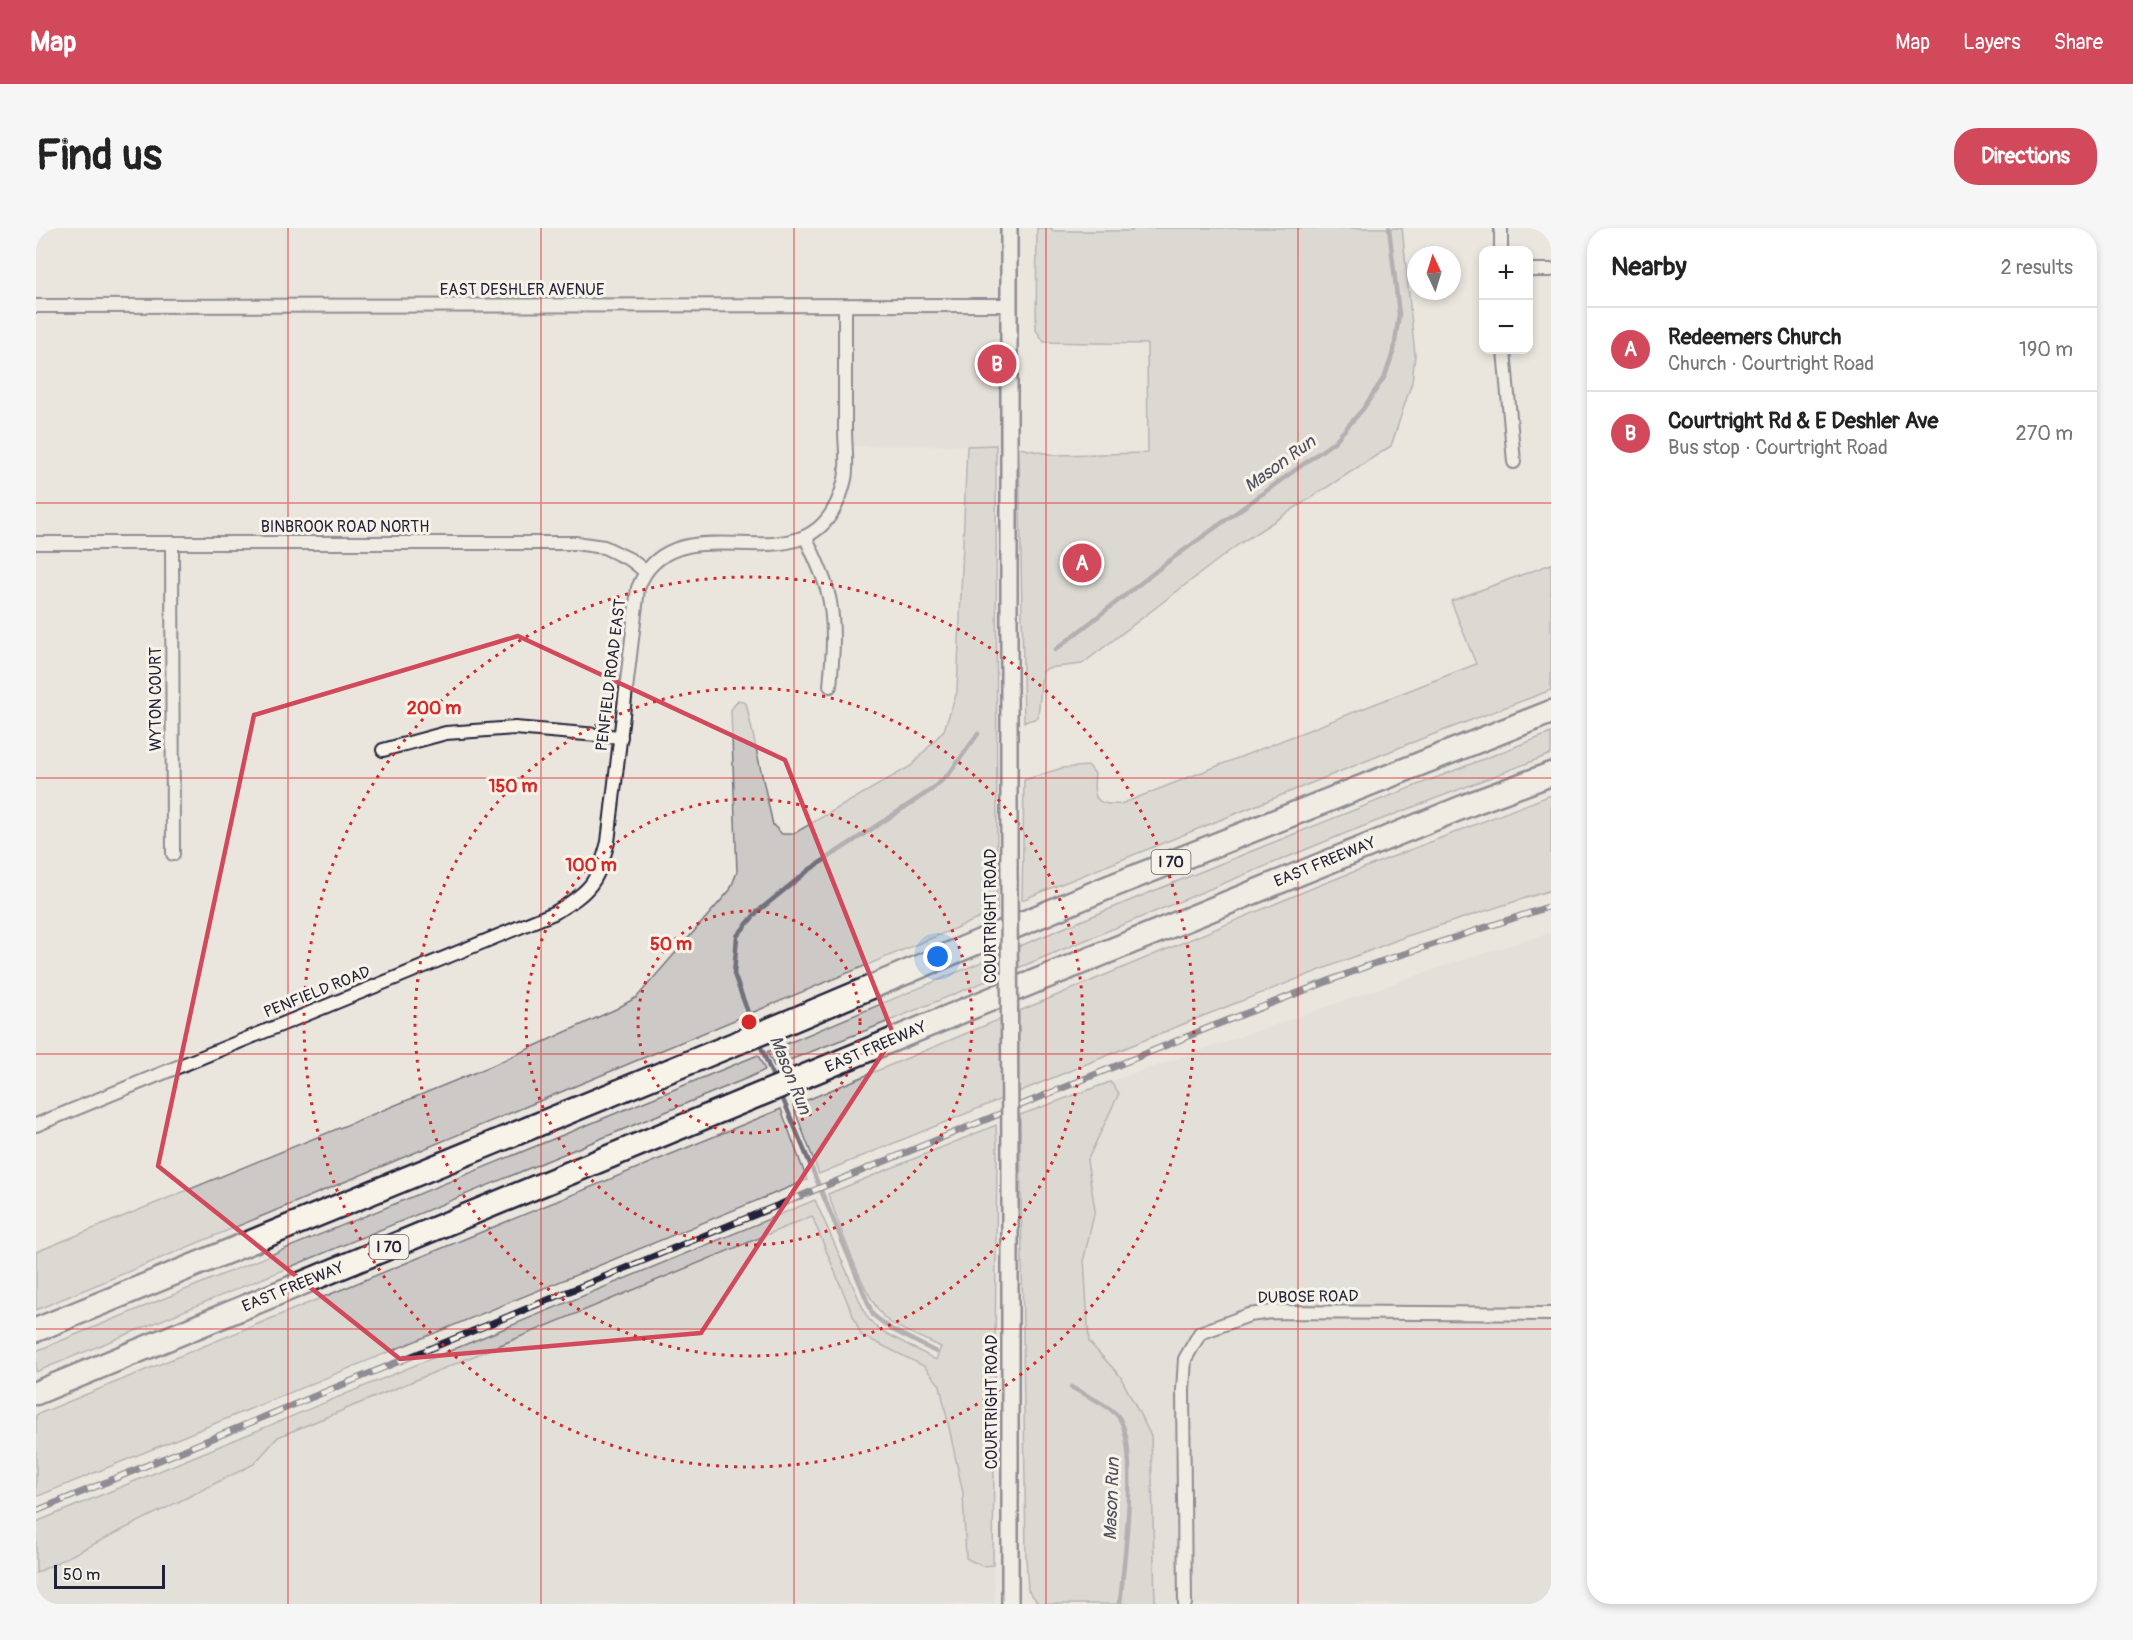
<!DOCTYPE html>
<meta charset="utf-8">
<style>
:root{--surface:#fff;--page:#f6f6f6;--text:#222;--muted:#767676;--line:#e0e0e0;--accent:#d1495b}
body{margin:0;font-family:Pangolin,sans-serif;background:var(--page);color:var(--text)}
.controls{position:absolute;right:18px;top:18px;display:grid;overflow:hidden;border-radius:12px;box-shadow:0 3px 9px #0003}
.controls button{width:54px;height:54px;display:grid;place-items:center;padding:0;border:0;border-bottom:2px solid var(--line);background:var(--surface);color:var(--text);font:30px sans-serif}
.compass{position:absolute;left:1371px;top:18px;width:54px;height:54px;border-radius:50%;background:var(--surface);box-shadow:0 3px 9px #0003;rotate:356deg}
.scale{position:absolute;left:18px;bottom:15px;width:111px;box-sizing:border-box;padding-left:6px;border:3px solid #22223b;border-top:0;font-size:16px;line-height:21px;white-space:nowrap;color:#22223b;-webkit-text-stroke:4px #f7f3e8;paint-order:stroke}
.you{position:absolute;left:902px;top:729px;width:21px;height:21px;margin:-15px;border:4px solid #fff;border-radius:50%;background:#1a73e8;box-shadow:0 0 0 9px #1a73e833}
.badge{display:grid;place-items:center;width:39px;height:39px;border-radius:50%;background:var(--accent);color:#fff;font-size:20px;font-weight:700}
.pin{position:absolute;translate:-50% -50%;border:3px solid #fff;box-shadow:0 2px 6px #0006}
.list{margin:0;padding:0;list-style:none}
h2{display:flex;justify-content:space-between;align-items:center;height:78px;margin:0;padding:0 24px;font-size:26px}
h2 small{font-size:20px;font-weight:400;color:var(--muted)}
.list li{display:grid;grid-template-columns:39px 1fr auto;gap:18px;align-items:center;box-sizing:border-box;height:84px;padding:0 24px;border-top:2px solid var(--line)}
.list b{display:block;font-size:22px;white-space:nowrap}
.list p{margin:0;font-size:20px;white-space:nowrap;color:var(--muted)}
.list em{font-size:20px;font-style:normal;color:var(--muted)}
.map{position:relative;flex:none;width:1515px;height:1376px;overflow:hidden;border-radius:24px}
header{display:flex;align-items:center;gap:36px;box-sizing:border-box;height:84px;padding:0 30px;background:var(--accent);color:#fff}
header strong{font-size:28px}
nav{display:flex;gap:33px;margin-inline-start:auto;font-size:21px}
.intro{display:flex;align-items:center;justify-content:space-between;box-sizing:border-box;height:144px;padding:0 36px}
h1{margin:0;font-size:42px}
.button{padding:15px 27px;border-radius:24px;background:var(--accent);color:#fff;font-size:21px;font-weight:700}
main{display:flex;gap:36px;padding:0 36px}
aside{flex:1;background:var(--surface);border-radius:24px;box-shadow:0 3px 9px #0003}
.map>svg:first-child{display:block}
</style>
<header>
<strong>Map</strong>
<nav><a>Map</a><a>Layers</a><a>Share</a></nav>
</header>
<div class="intro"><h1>Find us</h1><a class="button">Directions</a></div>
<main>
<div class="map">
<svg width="1515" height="1376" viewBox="0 0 1515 1376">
<rect width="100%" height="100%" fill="#eae6de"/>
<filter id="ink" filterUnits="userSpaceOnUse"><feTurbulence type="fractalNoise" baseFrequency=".0167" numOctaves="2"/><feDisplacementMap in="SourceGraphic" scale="12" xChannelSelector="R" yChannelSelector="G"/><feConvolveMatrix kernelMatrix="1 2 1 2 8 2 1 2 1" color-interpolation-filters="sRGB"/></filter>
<g filter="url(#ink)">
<g fill="#dbd8d2">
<polygon points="972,78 972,217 808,218 808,79"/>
<polygon points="1515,705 1515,1376 1119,1376 1115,1208 1084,1148 1053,1114 1048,1030 1059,982 1051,933 1083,865 1074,854 1423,733"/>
<polygon points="776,988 825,1107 888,1138 904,1157 927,1265 930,1330 946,1338 957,1337 959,1376 0,1376 0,1345 218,1236 242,1209"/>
</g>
<g fill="#cdc9c6" stroke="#787680" stroke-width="1.5">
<polygon points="1001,0 1016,0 1016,3 1096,3 1097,0 1366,0 1379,127 1376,154 1355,218 1200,318 1046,436 1012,440 1006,444 1002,490 988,494 983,220 1018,227 1112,225 1111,116 1008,114 1000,102"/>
<polygon points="960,217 961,683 0,1082 0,1024 455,838 580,781 601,769 694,662 701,644 695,482 702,472 710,475 737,597 746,606 757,606 875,538 908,502 921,464 931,218"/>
<path d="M1515,336v126l-143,54 -386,156 2,-120 38,-12 27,-2 6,8c-3,24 0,32 26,30l355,-140 -25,-63z"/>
<path d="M1515,505v21l-205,79 -479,197 -93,36 -7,-14c260,-110 521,-218 784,-319z"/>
<polygon points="1515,567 1515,662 1371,708 1167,788 783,946 757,878 1284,657"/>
<polygon points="722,827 729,842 714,849 0,1144 0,1123"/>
<polygon points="1074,854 1083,865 1051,933 1059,982 1048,1030 1053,1114 1084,1148 1115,1208 1119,1376 1003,1376 992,1362 990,1329 984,887"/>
<polygon points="745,881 771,952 0,1269 0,1187"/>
<path d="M960,897l1,21 -4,419 -11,1 -16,-8 -3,-65 -23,-108 -16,-19 -63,-31 -49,-119 -534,221 -24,27 -218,109v-51l779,-322 52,117 11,12 58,31 5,-13c-15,-8 -42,-17 -54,-27 -22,-19 -48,-96 -59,-126z"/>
</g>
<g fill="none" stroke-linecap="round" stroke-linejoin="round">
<g stroke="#716f7b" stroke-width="4.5">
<polyline points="1019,422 1133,333 1298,214 1327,181 1349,148 1358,122 1363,86 1353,0"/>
<polyline points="718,801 698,746 701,708 721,684 773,642 895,562 913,546 942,506"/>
<polyline points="723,814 739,854"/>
<polyline points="744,864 837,1087 855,1101 900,1124"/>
<path d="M1035,1159c14,8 32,15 44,26 27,22 8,155 5,191"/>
</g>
<defs>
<g id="minor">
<polyline points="1465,0 1465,22"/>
<polyline points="1492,42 1515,42"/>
<polyline points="0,78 973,77"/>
<polyline points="1468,122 1478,234"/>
<path d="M770,310c7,16 16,34 21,51 9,32 6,65 3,97"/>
<polyline points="0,315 539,315 568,319 595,332 610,344"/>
<polyline points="136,315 137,626"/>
<polyline points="347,522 410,505 479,500 585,509"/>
<path d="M0,897l518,-212c37,-22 43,-30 54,-71l30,-254c2,-5 5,-11 8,-16 50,-70 172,27 199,-93 3,-15 0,-34 0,-50 0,-41 0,-82 0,-123"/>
<polyline points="1149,1376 1147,1162 1149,1131 1164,1105 1213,1087 1236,1084 1515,1086"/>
</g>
<g id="tertiary">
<polyline points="973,636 973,0"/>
<polyline points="974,943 974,1376"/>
</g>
<g id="motorway">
<polyline points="0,1102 757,792 1068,661 1515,484"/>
<polyline points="0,1165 975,763 1437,575 1515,546"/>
</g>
</defs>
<use href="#minor" stroke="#22223b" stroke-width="16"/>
<use href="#tertiary" stroke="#22223b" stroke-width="20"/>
<use href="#motorway" stroke="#22223b" stroke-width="27"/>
<use href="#minor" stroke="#f7f3e8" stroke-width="12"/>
<use href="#tertiary" stroke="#f7f3e8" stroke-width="15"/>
<use href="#motorway" stroke="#f7f3e8" stroke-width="22"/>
<defs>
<polyline id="rail" points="0,1283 1172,800 1334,737 1515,678"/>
</defs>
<use href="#rail" stroke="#22223b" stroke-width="7"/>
<use href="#rail" stroke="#f7f3e8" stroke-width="4.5" stroke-dasharray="14" stroke-linecap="butt"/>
<defs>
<polyline id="tertiary-bridge" points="973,636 974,943"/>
</defs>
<use href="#tertiary-bridge" stroke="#22223b" stroke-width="20" stroke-linecap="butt"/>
<use href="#tertiary-bridge" stroke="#f7f3e8" stroke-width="15"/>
</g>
</g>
<path d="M0 0H1515V1376H0ZM482,408l267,124 109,276 -193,297 -301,26 -242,-193 96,-451z" fill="#eae6de" fill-opacity=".55" fill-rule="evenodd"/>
<path fill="none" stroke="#d1495b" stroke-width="4.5" stroke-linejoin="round" d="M482,408l267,124 109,276 -193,297 -301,26 -242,-193 96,-451z"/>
<path fill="none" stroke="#d62828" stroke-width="1.5" stroke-opacity="0.55" d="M252,0v1376M505,0v1376M758,0v1376M1010,0v1376M1262,0v1376M0,275h1515M0,550h1515M0,826h1515M0,1101h1515"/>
<g fill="none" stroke="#d62828" stroke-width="3" stroke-dasharray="3 6">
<circle cx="713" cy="794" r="111"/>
<circle cx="713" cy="794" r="223"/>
<circle cx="713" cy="794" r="334"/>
<circle cx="713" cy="794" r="445"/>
</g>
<g text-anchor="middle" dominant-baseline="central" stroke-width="6" stroke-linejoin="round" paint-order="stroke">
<g fill="#f7f3e8" stroke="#62616f" stroke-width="1.5">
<rect x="1115.5" y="622" width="39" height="24" rx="4.5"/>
<rect x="333.5" y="1007" width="39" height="24" rx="4.5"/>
</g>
<g font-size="15" font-weight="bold" fill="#22223b">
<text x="1135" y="634">I 70</text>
<text x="353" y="1019">I 70</text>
</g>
<g font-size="16" fill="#22223b" stroke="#f7f3e8">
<text x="486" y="62">EAST DESHLER AVENUE</text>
<text x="309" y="299">BINBROOK ROAD NORTH</text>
<text transform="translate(575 447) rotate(-83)">PENFIELD ROAD EAST</text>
<text transform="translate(120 471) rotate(-90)">WYTON COURT</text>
<text transform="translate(1289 634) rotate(-22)">EAST FREEWAY</text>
<text transform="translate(955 688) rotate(-90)">COURTRIGHT ROAD</text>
<text transform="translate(281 764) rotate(-22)">PENFIELD ROAD</text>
<text transform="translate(840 819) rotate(-23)">EAST FREEWAY</text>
<text transform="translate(257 1059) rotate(-22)">EAST FREEWAY</text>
<text transform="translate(1272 1069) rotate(-1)">DUBOSE ROAD</text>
<text transform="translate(956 1174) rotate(-90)">COURTRIGHT ROAD</text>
</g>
<g font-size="18" font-style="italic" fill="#504f60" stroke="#f7f3e8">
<text transform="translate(1244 236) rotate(-36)">Mason Run</text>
<text transform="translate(754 847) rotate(68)">Mason Run</text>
<text transform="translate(1076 1271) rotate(-88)">Mason Run</text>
</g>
</g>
<circle cx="713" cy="794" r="9" fill="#d62828" stroke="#f7f3e8" stroke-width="3"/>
<g font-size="18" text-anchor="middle" font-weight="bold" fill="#d62828" stroke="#f7f3e8" stroke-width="6" stroke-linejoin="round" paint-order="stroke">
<text x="398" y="486">200 m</text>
<text x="477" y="564">150 m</text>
<text x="555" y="643">100 m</text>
<text x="635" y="722">50 m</text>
</g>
</svg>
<div class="controls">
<button>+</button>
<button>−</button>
</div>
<svg class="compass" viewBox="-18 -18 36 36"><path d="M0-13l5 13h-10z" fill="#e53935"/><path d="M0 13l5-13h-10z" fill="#767676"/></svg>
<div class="scale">50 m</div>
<div class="you"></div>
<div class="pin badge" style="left:1046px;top:335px">A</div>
<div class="pin badge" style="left:961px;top:136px">B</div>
</div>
<aside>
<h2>Nearby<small>2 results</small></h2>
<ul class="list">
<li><span class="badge">A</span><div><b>Redeemers Church</b><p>Church · Courtright Road</p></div><em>190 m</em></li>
<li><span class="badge">B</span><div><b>Courtright Rd &amp; E Deshler Ave</b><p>Bus stop · Courtright Road</p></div><em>270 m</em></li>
</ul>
</aside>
</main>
